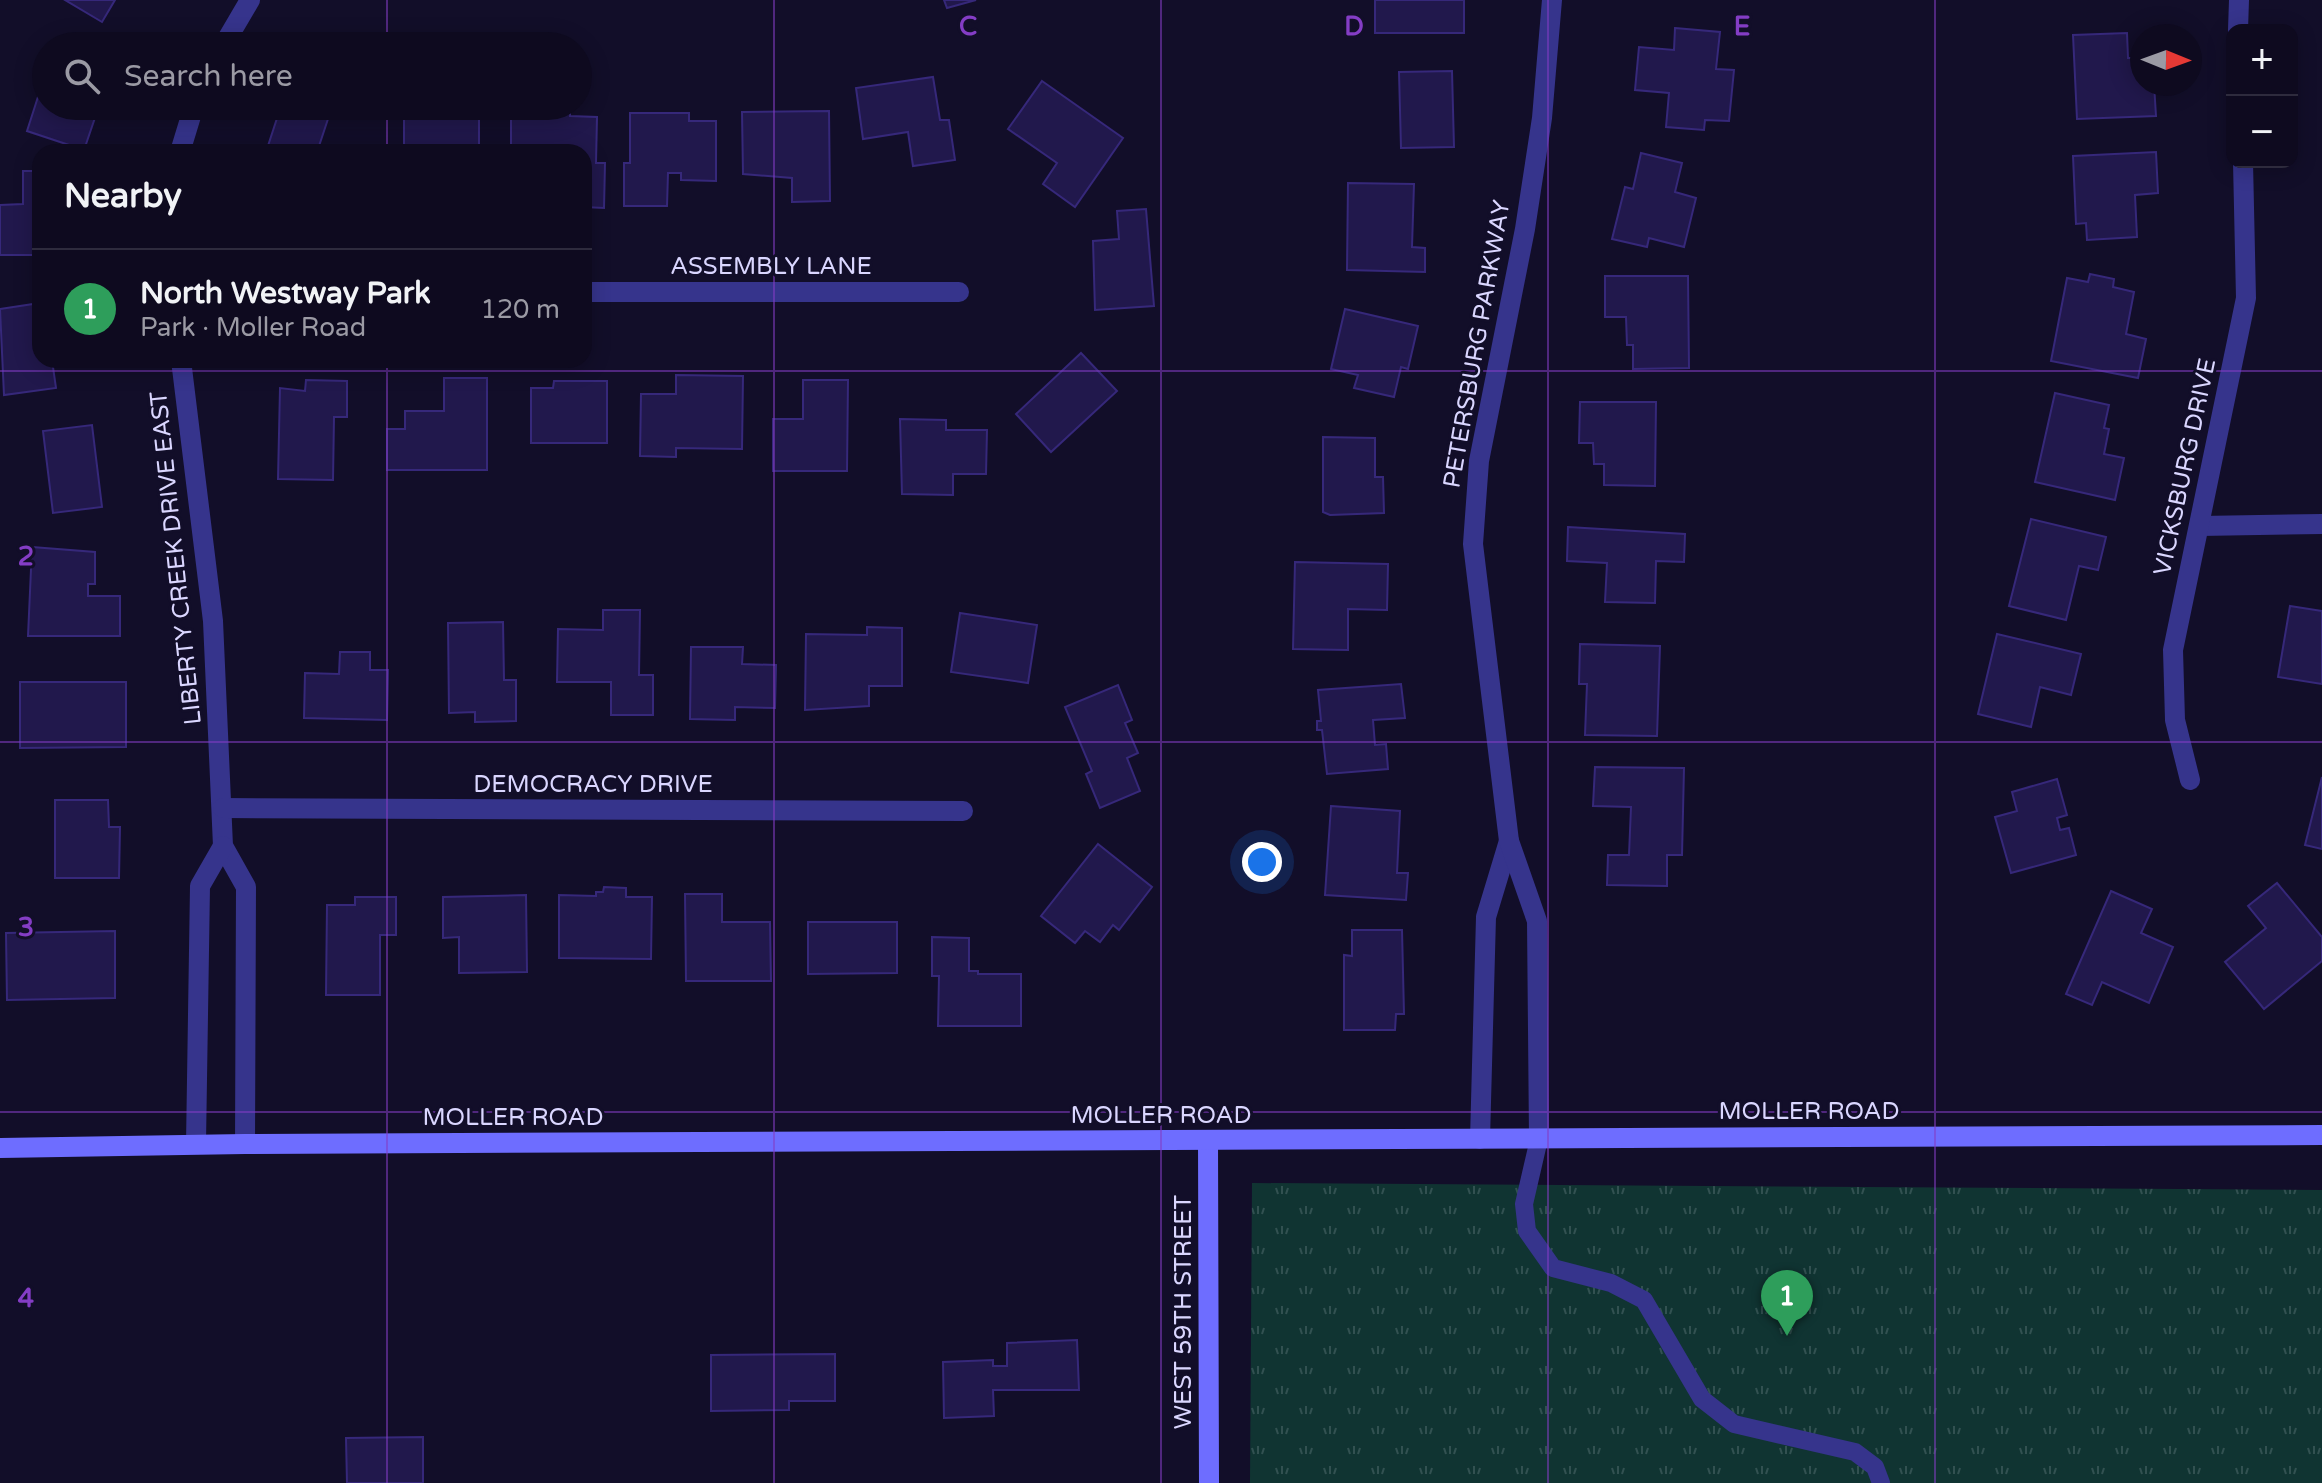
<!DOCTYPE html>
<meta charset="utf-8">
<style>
:root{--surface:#0e0a1f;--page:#171328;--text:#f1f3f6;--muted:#9b9aa4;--line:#2e2b3d;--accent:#2563eb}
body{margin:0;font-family:"Varela Round",sans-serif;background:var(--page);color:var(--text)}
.controls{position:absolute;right:24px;top:24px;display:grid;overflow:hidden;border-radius:16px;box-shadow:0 4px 20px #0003}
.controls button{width:72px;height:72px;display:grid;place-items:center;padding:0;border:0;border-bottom:2px solid var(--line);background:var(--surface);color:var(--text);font:40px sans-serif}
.compass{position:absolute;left:2130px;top:24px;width:72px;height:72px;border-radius:50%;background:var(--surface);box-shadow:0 4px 20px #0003;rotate:91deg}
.you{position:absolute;left:1262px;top:862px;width:28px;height:28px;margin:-20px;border:6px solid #fff;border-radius:50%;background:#1a73e8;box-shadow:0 0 0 12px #1a73e833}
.badge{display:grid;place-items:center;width:52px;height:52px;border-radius:50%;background:var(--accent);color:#fff;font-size:26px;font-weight:700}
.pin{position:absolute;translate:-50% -66px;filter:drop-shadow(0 2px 4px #0008)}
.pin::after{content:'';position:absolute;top:42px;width:28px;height:24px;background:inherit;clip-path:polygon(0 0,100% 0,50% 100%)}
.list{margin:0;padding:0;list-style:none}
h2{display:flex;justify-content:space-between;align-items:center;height:104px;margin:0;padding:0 32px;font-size:34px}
h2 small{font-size:26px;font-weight:400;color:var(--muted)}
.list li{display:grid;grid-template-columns:52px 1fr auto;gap:24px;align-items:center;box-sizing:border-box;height:120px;padding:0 32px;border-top:2px solid var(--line)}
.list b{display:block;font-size:30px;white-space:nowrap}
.list p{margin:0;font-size:26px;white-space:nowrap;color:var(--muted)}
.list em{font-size:26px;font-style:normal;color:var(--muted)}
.icon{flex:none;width:44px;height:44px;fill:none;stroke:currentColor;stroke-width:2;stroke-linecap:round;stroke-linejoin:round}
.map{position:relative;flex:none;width:2322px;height:1483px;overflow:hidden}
.search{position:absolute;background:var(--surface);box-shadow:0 4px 20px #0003;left:32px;top:32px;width:560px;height:88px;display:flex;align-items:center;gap:20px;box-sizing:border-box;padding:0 28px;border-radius:44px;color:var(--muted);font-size:30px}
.panel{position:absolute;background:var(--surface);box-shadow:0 4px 20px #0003;left:32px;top:144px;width:560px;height:224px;border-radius:24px}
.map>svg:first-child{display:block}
</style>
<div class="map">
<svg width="2322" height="1483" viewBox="0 0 2322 1483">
<defs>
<pattern id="grass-tufts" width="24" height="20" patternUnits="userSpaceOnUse" patternTransform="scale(2)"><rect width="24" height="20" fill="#103432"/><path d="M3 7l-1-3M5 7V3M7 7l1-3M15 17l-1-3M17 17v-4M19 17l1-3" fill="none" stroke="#325151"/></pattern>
</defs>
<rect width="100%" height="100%" fill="#120e29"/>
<polygon fill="url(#grass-tufts)" points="1252,1183 2322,1190 2322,1483 1250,1483"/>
<g fill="#21184c" stroke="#36287a" stroke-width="2">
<polygon points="65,0 115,0 102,22"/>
<polygon points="944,0 976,0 947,8"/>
<rect x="1375" y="0" width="89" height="33"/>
<polygon points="1675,28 1720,32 1716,69 1734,70 1729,121 1705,120 1704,130 1666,127 1669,93 1635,90 1639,47 1674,50"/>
<polygon points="2127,33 2128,58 2140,58 2142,84 2154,84 2156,116 2077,119 2073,35"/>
<polygon points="1452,71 1454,147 1401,148 1399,72"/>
<polygon points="46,72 46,106 99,106 84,150 27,131"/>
<polygon points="933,77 940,120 949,120 955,160 913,166 908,132 863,139 856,88"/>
<polygon points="1042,81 1123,138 1075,207 1043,184 1057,163 1008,129"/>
<polygon points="281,106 298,106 329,116 317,152 266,152"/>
<polygon points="541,106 570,106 570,116 597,117 596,163 605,163 604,208 584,207 584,152 511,152 511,117 541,118"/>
<polygon points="829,111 830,201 792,202 792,178 743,174 742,112"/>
<polygon points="479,113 479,152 404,152 404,114"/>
<polygon points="630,113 689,113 689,121 716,121 716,181 681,180 681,173 668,173 667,206 624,206 624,163 630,163"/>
<polygon points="2156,152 2158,193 2135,195 2137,237 2087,240 2086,223 2076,224 2073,156"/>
<polygon points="1641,153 1682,163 1675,192 1696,198 1684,247 1649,238 1647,247 1612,239 1625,187 1633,189"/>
<polygon points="23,171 40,171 40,255 0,255 0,205 23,204"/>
<polygon points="1348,183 1414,184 1412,247 1425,248 1425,272 1347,270"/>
<polygon points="1146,209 1154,306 1095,310 1093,241 1119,239 1117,211"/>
<polygon points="2090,274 2114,279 2113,287 2134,292 2126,334 2146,339 2138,378 2051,361 2067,278 2088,282"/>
<polygon points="1605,276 1688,276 1689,368 1633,369 1633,345 1627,345 1626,317 1605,317"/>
<polygon points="40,303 40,360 52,360 56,388 4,395 0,309"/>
<polygon points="1345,309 1418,326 1408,369 1401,367 1394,397 1354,388 1358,375 1331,369"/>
<polygon points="1081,353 1117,391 1051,452 1016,414"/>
<polygon points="676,375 743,376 742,449 676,448 676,457 640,456 641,394 676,394"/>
<polygon points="444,378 487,378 487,470 387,470 387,429 405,429 405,411 444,411"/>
<polygon points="306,380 347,381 347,417 334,417 333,480 278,479 280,388 305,391"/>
<polygon points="803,380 848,380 847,471 773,471 773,419 803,419"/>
<polygon points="554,381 607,381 607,443 531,443 531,388 553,388"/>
<polygon points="2055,393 2109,405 2104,428 2109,429 2104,454 2124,458 2115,500 2035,482"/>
<polygon points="1580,402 1656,402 1655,486 1604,485 1604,464 1594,464 1593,443 1579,443"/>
<polygon points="900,419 946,420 946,430 987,430 986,474 953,474 953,495 902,494"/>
<polygon points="92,425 102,507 53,513 43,431"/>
<polygon points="1323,437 1375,438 1375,477 1383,477 1384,513 1330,515 1323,512"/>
<polygon points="2031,519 2106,537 2098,570 2079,566 2066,620 2009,606"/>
<polygon points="1568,527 1685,534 1684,562 1656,561 1655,603 1605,602 1607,563 1567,561"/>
<polygon points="32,547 95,552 95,584 88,584 88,596 120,596 120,636 28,636"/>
<polygon points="1295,562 1388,564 1387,610 1348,609 1348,650 1293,649"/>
<polygon points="2290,606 2322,611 2322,684 2278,677"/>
<polygon points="603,610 640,610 639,675 653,675 653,715 611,715 611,682 557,682 558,629 603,630"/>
<polygon points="960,613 1037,625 1028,683 951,672"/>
<polygon points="503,622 504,680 516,680 516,721 475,722 475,712 449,713 448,623"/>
<polygon points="867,627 902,628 902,686 869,686 869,706 805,710 806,634 867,635"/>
<polygon points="1997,634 2081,654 2071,695 2040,687 2031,727 1978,714"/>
<polygon points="1580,644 1660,646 1657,736 1585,735 1587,684 1579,684"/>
<polygon points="691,647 743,647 742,664 776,665 775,708 735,707 735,720 690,719"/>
<polygon points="340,652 370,652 370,670 388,670 387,720 304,718 305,673 339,674"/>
<polygon points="20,682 126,682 126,747 20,748"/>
<polygon points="1401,684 1405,718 1373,720 1375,745 1386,744 1388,769 1327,774 1322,730 1317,730 1317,721 1321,721 1318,690"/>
<polygon points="1118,685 1132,720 1125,723 1138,753 1127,758 1140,791 1100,808 1086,774 1092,771 1065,707"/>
<polygon points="1595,767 1684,768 1682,855 1667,855 1667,886 1607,885 1608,855 1629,855 1631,807 1593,806"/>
<polygon points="2322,777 2322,849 2305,845"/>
<polygon points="2057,779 2067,815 2057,818 2060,830 2069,828 2076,855 2011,873 1995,817 2017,811 2012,792"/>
<polygon points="55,800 108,800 109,827 120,827 119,878 55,878"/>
<polygon points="1331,806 1400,811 1397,873 1408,873 1406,900 1325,895"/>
<polygon points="1098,844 1152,887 1119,930 1113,925 1100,942 1085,931 1075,943 1041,916"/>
<polygon points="2277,883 2322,937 2322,961 2264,1009 2225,962 2266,928 2248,906"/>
<polygon points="604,887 626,888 626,897 652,897 651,959 559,958 559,895 596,896 596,892 603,892"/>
<polygon points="2111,891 2152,909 2141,933 2173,947 2149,1003 2102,982 2092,1005 2066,994"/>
<polygon points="685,894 722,894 722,922 770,922 771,981 686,981"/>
<polygon points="526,895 527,972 459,973 459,937 443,938 443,897"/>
<polygon points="355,897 396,897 396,935 380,935 380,995 326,995 327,905 355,905"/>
<polygon points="808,922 897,922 897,973 808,974"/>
<polygon points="1352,930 1402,930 1404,1014 1396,1014 1395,1030 1344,1030 1344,955 1352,956"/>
<polygon points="115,931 115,998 7,1000 6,933"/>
<polygon points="932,937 969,938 969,971 978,971 978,974 1021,974 1021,1026 938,1026 939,976 932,976"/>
<polygon points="1077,1340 1079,1390 993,1390 994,1416 944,1418 943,1362 993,1360 993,1366 1007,1366 1007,1343"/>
<polygon points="835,1354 835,1401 789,1401 789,1410 711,1411 711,1355"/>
<polygon points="423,1437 423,1483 347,1483 346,1438"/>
</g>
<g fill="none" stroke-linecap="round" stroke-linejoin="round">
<polyline stroke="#36348c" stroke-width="18" points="1539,1139 1524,1204 1527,1231 1553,1268 1611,1283 1644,1300 1702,1399 1734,1424 1855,1452 1875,1467 1881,1483"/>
<g stroke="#36348c" stroke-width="20">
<polyline points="2238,30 2239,0"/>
<polyline points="223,46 250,0"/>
<polyline points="180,152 194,106"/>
<polyline points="584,292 959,292"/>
<polyline points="181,360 213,621 223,846 246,887 245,1144"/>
<polyline points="2200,526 2322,524"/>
<polyline points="2190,780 2175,720 2173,650 2246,298 2243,162"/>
<polyline points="223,808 963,811"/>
<polyline points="1480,1139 1486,917 1509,841"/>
<polyline points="1539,1139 1537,921 1509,841 1473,544 1479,461 1525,229 1542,118 1552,0"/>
<polyline points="196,1144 200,886 223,846"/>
</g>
<g stroke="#6e6dff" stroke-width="20">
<polyline points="1208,1141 1209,1483"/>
<polyline points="0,1148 245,1144 2322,1135"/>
</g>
</g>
<path fill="none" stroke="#843dc5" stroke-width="2" stroke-opacity="0.55" d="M387,0v46M774,0v1483M1161,0v1483M1548,0v1483M1935,0v1483M387,106v46M387,360v1123M0,371h2322M0,742h2322M0,1112h2322"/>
<g text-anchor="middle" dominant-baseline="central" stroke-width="6" stroke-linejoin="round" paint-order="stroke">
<g font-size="24" fill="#dad6ff" stroke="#120e29">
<text x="771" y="266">ASSEMBLY LANE</text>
<text transform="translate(1477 344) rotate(-80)">PETERSBURG PARKWAY</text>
<text transform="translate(2185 467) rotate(-78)">VICKSBURG DRIVE</text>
<text transform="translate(176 558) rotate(-96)">LIBERTY CREEK DRIVE EAST</text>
<text x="593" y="784">DEMOCRACY DRIVE</text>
<text x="1809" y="1111">MOLLER ROAD</text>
<text x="1161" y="1115">MOLLER ROAD</text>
<text x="513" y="1117">MOLLER ROAD</text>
<text transform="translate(1183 1312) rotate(-90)">WEST 59TH STREET</text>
</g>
</g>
<g font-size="26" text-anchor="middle" font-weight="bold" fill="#843dc5" stroke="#120e29" stroke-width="6" stroke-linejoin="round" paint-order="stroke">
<text x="968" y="35">C</text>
<text x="1354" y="35">D</text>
<text x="1742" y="35">E</text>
<text x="26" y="565">2</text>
<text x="26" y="936">3</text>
<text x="26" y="1307">4</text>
</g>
</svg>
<div class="controls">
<button>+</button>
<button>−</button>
</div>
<svg class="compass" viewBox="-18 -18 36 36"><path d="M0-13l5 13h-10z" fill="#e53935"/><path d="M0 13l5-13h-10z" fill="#9b9aa4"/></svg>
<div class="you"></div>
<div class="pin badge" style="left:1787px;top:1336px;background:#2e9e5b">1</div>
<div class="search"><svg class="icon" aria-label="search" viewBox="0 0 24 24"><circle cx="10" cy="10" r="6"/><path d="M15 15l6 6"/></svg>Search here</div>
<section class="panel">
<h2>Nearby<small></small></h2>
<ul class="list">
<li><span class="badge" style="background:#2e9e5b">1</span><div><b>North Westway Park</b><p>Park · Moller Road</p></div><em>120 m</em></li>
</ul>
</section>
</div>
